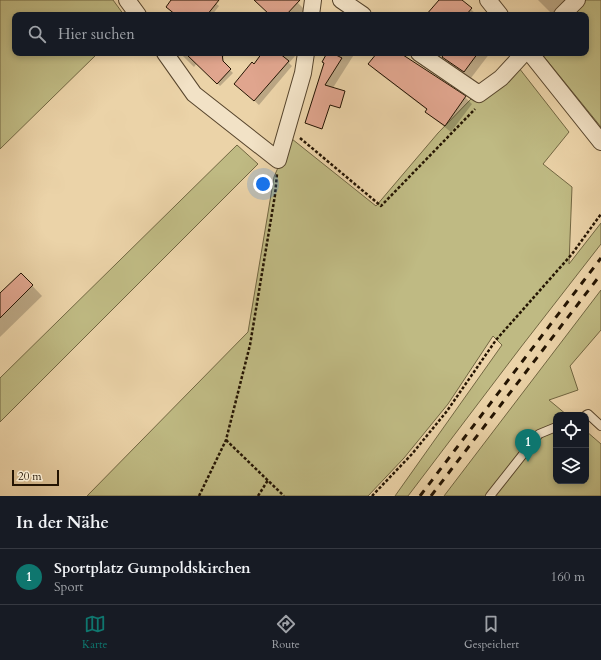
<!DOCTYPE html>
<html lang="de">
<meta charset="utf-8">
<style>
:root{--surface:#171b24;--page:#242831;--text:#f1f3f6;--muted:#9ea1a6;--line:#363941;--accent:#0f766e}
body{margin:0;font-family:Cardo,serif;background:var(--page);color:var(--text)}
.controls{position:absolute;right:12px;bottom:12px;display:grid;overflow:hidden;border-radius:8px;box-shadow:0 2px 6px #0003}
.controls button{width:36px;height:36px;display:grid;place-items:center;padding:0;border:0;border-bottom:1px solid var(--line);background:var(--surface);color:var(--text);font:20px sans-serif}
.scale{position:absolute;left:12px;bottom:10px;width:47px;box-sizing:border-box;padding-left:4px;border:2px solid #241402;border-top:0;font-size:11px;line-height:14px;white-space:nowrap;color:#241402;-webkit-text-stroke:3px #f2e2c6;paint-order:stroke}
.you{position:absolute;left:263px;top:184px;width:14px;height:14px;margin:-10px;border:3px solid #fff;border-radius:50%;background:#1a73e8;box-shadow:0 0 0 6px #1a73e833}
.badge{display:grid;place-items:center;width:26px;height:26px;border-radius:50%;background:var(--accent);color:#fff;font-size:13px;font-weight:700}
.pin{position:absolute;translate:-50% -33px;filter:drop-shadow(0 1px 2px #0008)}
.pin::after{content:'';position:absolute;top:21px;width:14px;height:12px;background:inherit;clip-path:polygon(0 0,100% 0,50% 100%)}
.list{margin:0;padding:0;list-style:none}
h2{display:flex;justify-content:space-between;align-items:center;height:52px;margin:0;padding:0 16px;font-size:17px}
h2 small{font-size:13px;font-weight:400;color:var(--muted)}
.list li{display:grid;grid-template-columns:26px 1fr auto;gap:12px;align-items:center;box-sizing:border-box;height:56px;padding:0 16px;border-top:1px solid var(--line)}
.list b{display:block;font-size:15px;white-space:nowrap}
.list p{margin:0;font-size:13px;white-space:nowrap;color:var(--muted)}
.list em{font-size:13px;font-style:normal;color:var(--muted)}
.icon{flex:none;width:22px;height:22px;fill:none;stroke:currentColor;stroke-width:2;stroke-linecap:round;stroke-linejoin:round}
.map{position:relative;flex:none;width:601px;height:496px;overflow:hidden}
.search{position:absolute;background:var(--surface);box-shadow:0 2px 6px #0003;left:12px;right:12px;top:12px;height:44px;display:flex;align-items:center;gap:10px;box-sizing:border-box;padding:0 14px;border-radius:8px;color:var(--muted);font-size:15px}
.sheet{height:108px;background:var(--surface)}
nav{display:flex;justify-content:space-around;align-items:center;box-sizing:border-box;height:56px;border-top:1px solid var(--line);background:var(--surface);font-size:11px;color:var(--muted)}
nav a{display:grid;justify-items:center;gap:2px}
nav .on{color:var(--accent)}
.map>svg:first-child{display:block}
</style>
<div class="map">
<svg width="601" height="496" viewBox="0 0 601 496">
<rect width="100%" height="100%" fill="#ebd3a8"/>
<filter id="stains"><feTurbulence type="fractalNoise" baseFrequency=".005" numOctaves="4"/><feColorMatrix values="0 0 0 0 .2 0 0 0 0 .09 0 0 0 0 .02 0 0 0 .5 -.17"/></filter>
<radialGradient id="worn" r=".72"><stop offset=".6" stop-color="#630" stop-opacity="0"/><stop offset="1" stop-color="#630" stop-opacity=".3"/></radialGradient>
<g fill="#bfba83" stroke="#726742">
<polygon points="0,0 113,0 124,15 15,15 15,53 98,53 0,149"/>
<polygon points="586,0 601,0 601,127 541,53 586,53 586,15 571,15"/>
<polygon points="519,68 569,132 543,164 572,187 569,264 601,223 601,244 521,347 408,496 395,496 502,345 493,336 448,404 404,458 368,496 87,496 248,332 274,177 285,151 292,139 376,206 438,133 471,99 487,98"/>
<polygon points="237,145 258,164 0,422 0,378"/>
<polygon points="601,290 601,330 570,366 578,390 549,400 567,415 556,415 556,481 586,481 586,431 601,444 601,496 444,496"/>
</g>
<g fill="#0003">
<polygon points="172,0 212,0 219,6 212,15 176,15"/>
<polygon points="255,0 298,0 296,1 306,11 302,15 271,15"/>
<polygon points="438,0 461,0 477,15 432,15 439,1"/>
<polygon points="538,0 565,0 552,14"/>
<polygon points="180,53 227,53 220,60 233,73 220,86 197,63 194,67"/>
<polygon points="264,53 292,53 295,56 289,63 292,66 259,105 240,88"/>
<polygon points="329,53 355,53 324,102 321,101"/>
<polygon points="378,53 398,53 465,97 472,104 451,132 433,118 426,112 427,110 376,71 370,64"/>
<polygon points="446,53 490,53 471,78 449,63 443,57"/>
<polygon points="21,274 42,296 0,337 0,295"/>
</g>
<g fill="#e0a58e" stroke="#241402">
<polygon points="171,0 219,0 207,15 176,15 166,7"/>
<polygon points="254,0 300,0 286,15 270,15"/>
<polygon points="439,0 462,0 472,8 466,15 426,15"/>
<polygon points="185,53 222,53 223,61 231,69 217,84"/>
<polygon points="262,53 279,53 289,61 254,101 234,84 252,62 254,64"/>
<polygon points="327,53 332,53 342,58 325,85 345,91 340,108 330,105 322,129 305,123 324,63 322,62"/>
<polygon points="377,53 400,53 466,96 445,126 425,112 427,109 368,64"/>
<polygon points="445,53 478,53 464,72 442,57"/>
<polygon points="21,273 33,285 0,318 0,293"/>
</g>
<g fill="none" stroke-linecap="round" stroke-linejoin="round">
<defs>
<g id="service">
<polyline points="586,415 588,414 601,426"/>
<polyline points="490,496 539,434 556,427"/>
</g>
<g id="minor">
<polyline points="127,0 138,15"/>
<polyline points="341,0 363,15"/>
<polyline points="488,0 500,15"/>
<polyline points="311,15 313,0"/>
<polyline points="562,15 577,0"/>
<polyline points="165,53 194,94 278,160 303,73 306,53"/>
<polyline points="419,53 479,94 501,78 524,53"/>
<polyline points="530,53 601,142"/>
</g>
</defs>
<use href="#service" stroke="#56442c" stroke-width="10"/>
<use href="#minor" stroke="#56442c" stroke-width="18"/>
<g stroke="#241402" stroke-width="2.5" stroke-dasharray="3 2" stroke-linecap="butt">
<polyline points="300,138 381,206 475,109"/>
<polyline points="226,440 284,496"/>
<polyline points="199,496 226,440 250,345 275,195 277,174"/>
<polyline points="258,496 268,480"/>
<polyline points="372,496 412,454 447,411 496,340 572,254 601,214"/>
</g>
<use href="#service" stroke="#f2e2c6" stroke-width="8"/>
<use href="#minor" stroke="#f2e2c6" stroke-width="16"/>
<g stroke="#241402" stroke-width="3" stroke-dasharray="7 7" stroke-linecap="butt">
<polyline points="420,496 601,258"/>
<polyline points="431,496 601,274"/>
</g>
</g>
<rect width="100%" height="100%" filter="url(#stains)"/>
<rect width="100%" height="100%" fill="url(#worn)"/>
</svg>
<div class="controls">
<button><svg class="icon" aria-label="locate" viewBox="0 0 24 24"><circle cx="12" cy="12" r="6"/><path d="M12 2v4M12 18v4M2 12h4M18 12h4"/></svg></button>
<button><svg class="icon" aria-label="layers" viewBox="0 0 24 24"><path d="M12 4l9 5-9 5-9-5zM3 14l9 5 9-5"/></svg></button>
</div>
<div class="scale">20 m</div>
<div class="you"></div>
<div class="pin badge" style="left:528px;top:462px">1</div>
<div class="search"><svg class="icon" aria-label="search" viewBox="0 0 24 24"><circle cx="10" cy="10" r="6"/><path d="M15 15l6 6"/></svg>Hier suchen</div>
</div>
<section class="sheet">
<h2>In der Nähe<small></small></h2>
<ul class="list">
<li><span class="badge">1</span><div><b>Sportplatz Gumpoldskirchen</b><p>Sport</p></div><em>160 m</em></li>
</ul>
</section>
<nav>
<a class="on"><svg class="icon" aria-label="map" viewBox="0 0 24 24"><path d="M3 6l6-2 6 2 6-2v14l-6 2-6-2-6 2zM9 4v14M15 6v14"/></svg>Karte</a>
<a><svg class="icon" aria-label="directions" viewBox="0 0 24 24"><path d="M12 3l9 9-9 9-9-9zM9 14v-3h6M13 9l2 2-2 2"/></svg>Route</a>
<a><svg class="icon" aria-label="saved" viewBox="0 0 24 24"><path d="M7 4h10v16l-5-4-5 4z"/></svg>Gespeichert</a>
</nav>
